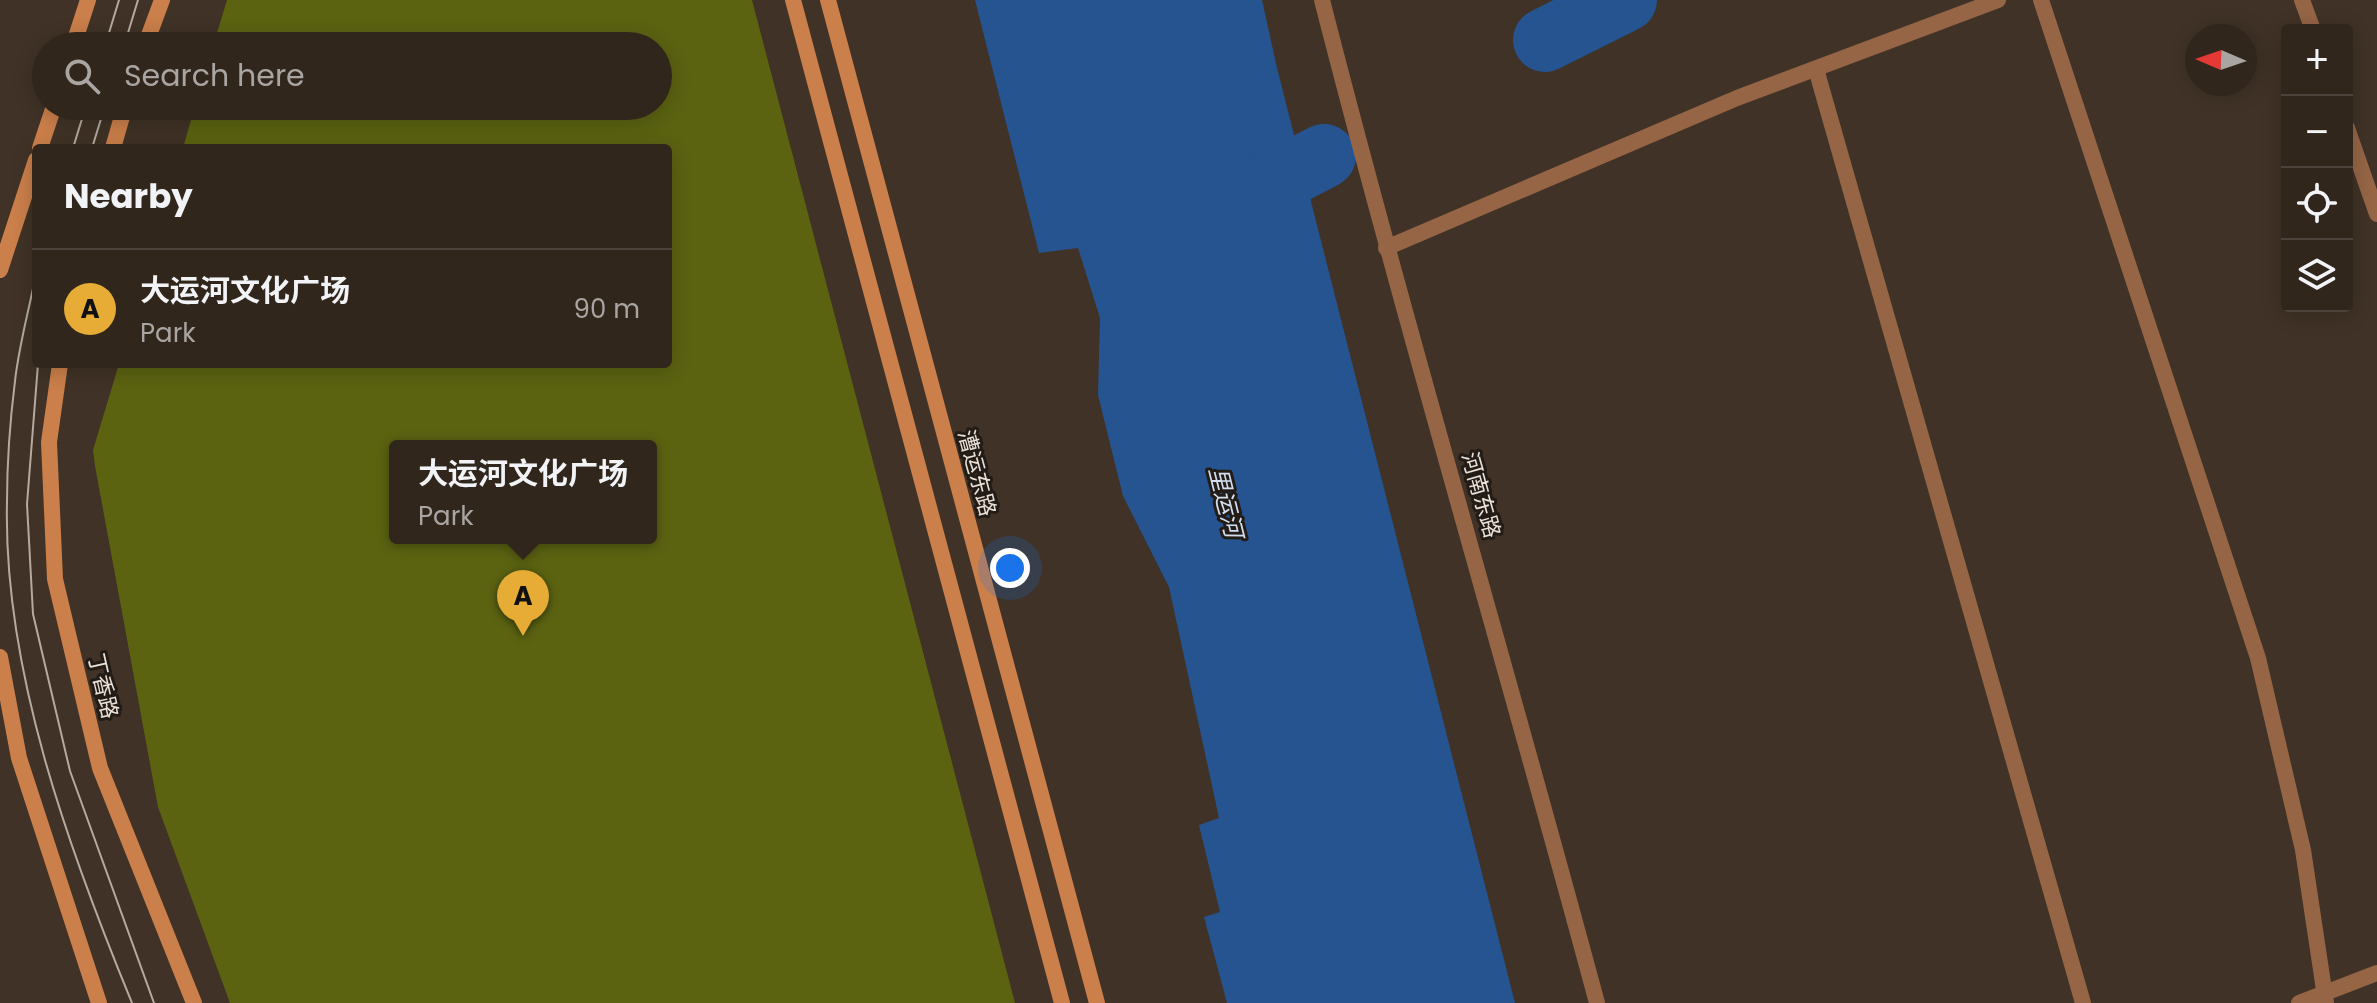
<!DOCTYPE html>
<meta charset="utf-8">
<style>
:root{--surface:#30261c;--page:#3c3229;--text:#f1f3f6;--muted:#a8a5a3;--line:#4b433b;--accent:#e6ac36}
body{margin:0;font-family:Poppins,"Noto Sans SC",sans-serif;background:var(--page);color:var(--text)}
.controls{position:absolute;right:24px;top:24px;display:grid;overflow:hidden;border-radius:8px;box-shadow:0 4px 20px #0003}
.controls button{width:72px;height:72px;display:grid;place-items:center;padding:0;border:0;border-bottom:2px solid var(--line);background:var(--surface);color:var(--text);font:40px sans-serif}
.compass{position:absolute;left:2185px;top:24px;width:72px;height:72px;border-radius:50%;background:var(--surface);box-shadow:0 4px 20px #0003;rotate:272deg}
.you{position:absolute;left:1010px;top:568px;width:28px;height:28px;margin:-20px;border:6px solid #fff;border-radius:50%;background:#1a73e8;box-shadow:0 0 0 12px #1a73e833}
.badge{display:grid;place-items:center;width:52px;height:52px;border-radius:50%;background:var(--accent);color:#111;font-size:26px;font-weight:700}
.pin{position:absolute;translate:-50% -66px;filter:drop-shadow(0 2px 4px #0008)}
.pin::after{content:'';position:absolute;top:42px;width:28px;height:24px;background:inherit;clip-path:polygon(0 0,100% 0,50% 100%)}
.popup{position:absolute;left:389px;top:440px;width:268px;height:104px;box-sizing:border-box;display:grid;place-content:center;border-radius:8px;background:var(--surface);filter:drop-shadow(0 2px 6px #0005);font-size:26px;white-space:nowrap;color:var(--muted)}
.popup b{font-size:30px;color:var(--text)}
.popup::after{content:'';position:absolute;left:50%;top:100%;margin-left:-16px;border:16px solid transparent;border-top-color:var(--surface)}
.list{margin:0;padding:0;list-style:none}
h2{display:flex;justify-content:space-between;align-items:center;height:104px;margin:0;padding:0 32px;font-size:34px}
h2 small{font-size:26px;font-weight:400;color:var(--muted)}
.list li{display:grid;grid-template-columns:52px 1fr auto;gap:24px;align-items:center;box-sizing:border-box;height:120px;padding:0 32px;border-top:2px solid var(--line)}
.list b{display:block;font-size:30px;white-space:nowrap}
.list p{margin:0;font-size:26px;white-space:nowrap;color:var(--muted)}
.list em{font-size:26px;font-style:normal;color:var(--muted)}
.icon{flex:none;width:44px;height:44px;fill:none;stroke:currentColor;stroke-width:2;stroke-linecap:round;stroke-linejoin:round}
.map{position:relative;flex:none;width:2377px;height:1003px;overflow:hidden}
.search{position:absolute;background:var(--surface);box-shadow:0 4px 20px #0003;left:32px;top:32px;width:640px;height:88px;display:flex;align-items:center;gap:20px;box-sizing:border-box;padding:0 28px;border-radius:44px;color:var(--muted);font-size:30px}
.panel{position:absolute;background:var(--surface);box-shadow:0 4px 20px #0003;left:32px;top:144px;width:640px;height:224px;border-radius:8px}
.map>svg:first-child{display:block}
</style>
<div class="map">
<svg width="2377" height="1003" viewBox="0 0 2377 1003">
<rect width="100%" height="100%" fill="#403226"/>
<path fill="#5b6311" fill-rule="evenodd" d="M227,0h525l263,1003h-785l-72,-196 -63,-341 -2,-16 26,-86h549v-216h-485l12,-42h463v-60h-445zM395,446h256v92h-256z"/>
<polygon fill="#255490" points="975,0 1262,0 1277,68 1515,1003 1227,1003 1204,917 1220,912 1199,825 1219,818 1169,587 1123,496 1098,395 1100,318 1078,248 1039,253"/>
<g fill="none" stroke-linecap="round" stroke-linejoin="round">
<g stroke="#255490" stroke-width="64">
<polyline points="1545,40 1625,0"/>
<polyline points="1226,207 1324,156"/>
</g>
<g stroke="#956546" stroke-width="16">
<polyline points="2041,0 2258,658 2303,850 2326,1003"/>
<polyline points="1816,69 2083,1003"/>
<polyline points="1386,248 1737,98 1998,0"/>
<polyline points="2299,1003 2377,973"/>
</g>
<g stroke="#956546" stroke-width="16">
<path d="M1322,0c86,336 185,668 275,1003"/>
<polyline points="2302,0 2313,30"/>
<polyline points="2347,128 2377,214"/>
</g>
<g stroke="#cb7f4a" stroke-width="16">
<polyline points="793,0 1062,1003"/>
<polyline points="828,0 1097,1003"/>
<polyline points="73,46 88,0"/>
<polyline points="145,46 162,0"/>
<polyline points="40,148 54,106"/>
<polyline points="113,148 125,106"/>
<polyline points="0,270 36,160"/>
<polyline points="60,364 49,442 55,579 100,768 194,1003"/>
<polyline points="0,657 19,758 99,1003"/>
</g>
<g stroke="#b5aaa1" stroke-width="2">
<polyline points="105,46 119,0"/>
<polyline points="124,46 138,0"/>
<polyline points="73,148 86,106"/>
<polyline points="92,148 105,106"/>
<path d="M36,274c-7,36 -17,71 -21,107 -5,40 -8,81 -8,121 -4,167 62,348 125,501"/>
<polyline points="38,364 27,504 33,614 70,771 154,1003"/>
</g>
</g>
<g text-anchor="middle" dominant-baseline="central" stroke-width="6" stroke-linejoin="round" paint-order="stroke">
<g font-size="22" fill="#eae1d9" stroke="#221b16">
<text transform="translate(977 473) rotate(75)">漕运东路</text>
<text transform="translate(1481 495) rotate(74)">河南东路</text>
<text transform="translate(103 686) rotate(77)">丁香路</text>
</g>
<g font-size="24" font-style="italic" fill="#d1def0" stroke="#221b16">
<text transform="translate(1226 502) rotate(76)">里运河</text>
</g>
</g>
</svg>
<div class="controls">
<button>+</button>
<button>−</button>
<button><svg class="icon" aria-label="locate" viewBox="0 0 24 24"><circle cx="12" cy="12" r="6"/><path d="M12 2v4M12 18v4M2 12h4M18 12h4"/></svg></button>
<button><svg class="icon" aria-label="layers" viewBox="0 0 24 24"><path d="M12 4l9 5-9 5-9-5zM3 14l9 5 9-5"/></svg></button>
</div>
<svg class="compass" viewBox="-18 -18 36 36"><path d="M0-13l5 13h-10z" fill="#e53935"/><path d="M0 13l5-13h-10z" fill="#a8a5a3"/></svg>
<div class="you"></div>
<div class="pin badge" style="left:523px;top:636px">A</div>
<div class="popup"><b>大运河文化广场</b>Park</div>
<div class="search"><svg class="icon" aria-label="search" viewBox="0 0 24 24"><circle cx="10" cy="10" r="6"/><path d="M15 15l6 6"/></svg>Search here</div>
<section class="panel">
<h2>Nearby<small></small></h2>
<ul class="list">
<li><span class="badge">A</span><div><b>大运河文化广场</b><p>Park</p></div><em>90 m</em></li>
</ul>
</section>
</div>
